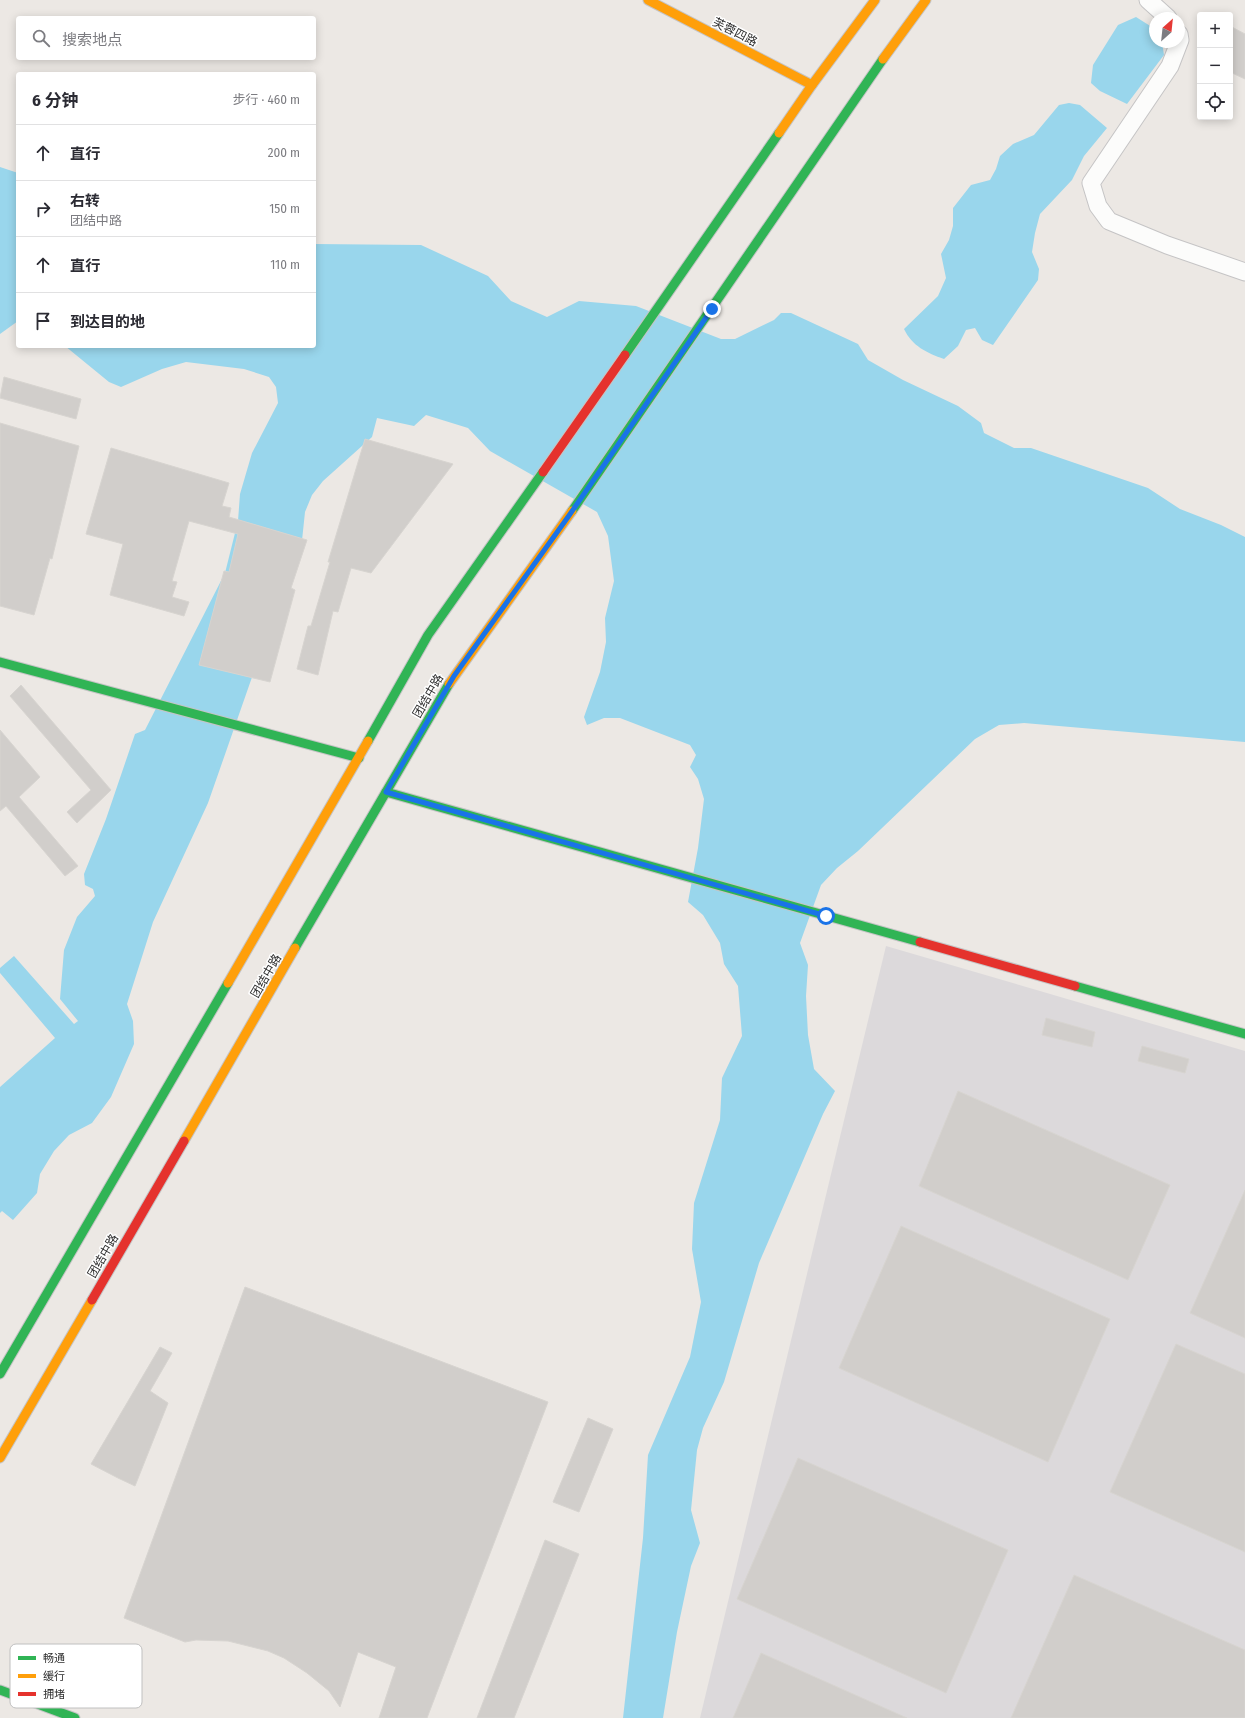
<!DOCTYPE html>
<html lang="zh">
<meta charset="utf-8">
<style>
:root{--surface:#fff;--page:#f7f7f7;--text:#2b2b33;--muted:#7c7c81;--line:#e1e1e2}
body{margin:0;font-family:"Fira Sans Condensed","Noto Sans SC",sans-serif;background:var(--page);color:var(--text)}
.controls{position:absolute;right:12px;top:12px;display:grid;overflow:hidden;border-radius:4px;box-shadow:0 2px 10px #0003}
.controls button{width:36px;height:36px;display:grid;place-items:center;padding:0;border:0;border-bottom:1px solid var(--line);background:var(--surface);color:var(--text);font:20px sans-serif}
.compass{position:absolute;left:1149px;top:12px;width:36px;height:36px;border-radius:50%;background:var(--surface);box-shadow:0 2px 10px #0003;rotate:27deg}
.stop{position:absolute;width:12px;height:12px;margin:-9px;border:3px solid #1a73e8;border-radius:50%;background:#fff}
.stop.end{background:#1a73e8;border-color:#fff;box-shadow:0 1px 4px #0008}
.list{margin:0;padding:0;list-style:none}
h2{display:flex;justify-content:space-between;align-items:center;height:52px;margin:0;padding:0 16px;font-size:17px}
h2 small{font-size:13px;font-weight:400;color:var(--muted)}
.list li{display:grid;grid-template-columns:26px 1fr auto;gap:12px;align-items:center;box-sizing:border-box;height:56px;padding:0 16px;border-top:1px solid var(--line)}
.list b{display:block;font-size:15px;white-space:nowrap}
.list p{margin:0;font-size:13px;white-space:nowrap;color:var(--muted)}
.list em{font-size:13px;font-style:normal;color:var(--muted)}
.icon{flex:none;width:22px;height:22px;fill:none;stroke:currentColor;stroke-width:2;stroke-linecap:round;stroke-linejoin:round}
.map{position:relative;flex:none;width:1245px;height:1718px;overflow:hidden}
.search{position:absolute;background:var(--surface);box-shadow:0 2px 10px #0003;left:16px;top:16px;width:300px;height:44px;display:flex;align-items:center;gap:10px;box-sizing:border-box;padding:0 14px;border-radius:4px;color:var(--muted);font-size:15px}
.panel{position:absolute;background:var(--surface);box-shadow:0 2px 10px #0003;left:16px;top:72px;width:300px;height:276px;border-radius:4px}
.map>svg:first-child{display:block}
</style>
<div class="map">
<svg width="1245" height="1718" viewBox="0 0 1245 1718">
<rect width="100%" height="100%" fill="#ece8e4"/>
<polygon fill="#dcd9db" points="886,946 1245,1051 1245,1718 700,1718"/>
<g fill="#99d6ec">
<polygon points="1136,17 1155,29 1155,42 1162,42 1164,55 1127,104 1100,91 1091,83 1093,65 1118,25"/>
<path d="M1069,103l11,2 27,23 -23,28 -12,24 -32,34 -5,19 -3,19 7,17 -1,11 -45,65 -11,-5 -7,-12 -9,2 -8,16 -14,13c-17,-6 -32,-13 -40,-30l34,-33 8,-18 -5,-24 8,-14 4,-14v-18l18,-23 19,-5 6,-11 4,-13 13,-12 21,-9 25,-30z"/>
<polygon points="0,167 18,173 18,321 0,334"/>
<polygon points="314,244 421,245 488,276 511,301 547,317 579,301 636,306 721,339 735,339 774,320 781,313 791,313 858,344 868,360 903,380 958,406 981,423 984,433 1014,448 1031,448 1148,488 1180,509 1221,525 1245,537 1245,742 1024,723 999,725 975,739 858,851 837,868 821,885 800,943 808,965 806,996 808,1035 814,1069 835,1091 823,1114 759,1263 724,1382 703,1428 697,1450 691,1510 700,1543 691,1566 677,1632 663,1718 623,1718 643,1538 648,1455 690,1357 701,1302 692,1249 694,1203 720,1120 722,1078 742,1036 738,986 724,964 720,943 703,915 688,902 698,848 704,799 698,779 690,767 696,755 690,745 620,718 604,718 587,725 584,717 600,672 606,642 605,618 614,581 608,536 597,512 490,451 468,428 426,415 414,426 377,418 372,437 323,481 312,495 305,512 301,550 257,663 208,803 153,922 127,1004 133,1021 134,1044 111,1097 92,1123 69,1135 54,1151 40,1174 37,1193 13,1220 2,1211 0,1213 0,1087 55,1038 0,973 0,968 14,956 74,1024 78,1021 60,999 64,950 77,917 95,896 93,889 85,885 84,874 106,819 135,734 145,730 225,573 238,521 240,494 252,453 278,403 276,387 269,377 244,369 186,362 162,369 121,387 109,382 65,346 314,346"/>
</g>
<g fill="#d1cecb" stroke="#d7d4d0">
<polygon points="1230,26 1245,34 1245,79 1230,72"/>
<polygon points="4,377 81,399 76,419 0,398"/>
<polygon points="0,423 79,446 52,559 50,558 34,615 0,606"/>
<polygon points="365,439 453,464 371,573 351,568 338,612 333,611 318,675 297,669 308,626 311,626 330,562 328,562"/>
<polygon points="111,448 229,483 222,506 231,508 229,517 307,540 291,588 295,590 270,682 199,665 224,571 229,572 238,534 189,521 172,581 177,582 172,597 189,602 184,616 110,595 123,544 86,534"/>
<polygon points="21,685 111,790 77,823 67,812 91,790 10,696"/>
<polygon points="0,730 40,777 19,797 78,866 65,876 6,806 0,811"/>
<polygon points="1046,1018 1095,1032 1092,1047 1042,1035"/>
<polygon points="1142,1046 1189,1059 1185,1073 1138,1061"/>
<polygon points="958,1091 1170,1185 1128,1280 919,1186"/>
<polygon points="1245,1190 1245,1338 1190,1313"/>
<polygon points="901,1226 1110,1319 1048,1462 839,1368"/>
<polygon points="245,1287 548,1402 427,1718 379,1718 396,1667 358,1652 340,1707 329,1691 307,1673 284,1658 268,1651 228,1641 196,1640 185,1642 124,1618"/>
<polygon points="1176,1344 1245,1374 1245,1552 1110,1492"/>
<polygon points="160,1347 172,1353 150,1391 168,1403 135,1486 118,1478 91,1464"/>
<polygon points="588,1418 613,1429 579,1512 553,1502"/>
<polygon points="798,1458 1008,1550 946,1693 737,1599"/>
<polygon points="545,1540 579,1554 514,1718 477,1718"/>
<polygon points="1074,1575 1245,1650 1245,1718 1011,1718"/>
<polygon points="761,1653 907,1718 733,1718"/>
</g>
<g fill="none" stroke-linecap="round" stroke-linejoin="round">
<defs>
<g id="street">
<polyline points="1148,0 1168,18"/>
<polyline points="1179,34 1180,40 1170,66 1091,183 1098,206 1109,221 1167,245 1245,272"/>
</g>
<g id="fast">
<polyline points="625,355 779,133"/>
<polyline points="572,511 883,59"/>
<polyline points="0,662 359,758"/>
<polyline points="368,741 428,635 543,472"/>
<polyline points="386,792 920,942"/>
<polyline points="295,948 449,684"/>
<polyline points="1075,986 1245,1034"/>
<polyline points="0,1374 228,983"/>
<polyline points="0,1690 75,1718"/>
</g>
<g id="slow">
<polyline points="648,0 812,85"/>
<polyline points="883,59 926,0"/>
<polyline points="779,133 812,85 875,0"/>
<polyline points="449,684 572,511"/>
<polyline points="228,983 368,741"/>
<polyline points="184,1141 295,948"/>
<polyline points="0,1458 92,1300"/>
</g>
<g id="jam">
<polyline points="543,472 625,355"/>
<polyline points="920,942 1075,986"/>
<polyline points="92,1300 184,1141"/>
</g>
</defs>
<use href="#street" stroke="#c5c4c5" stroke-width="19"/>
<use href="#fast" stroke="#c5c4c5" stroke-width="11"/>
<use href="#slow" stroke="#c5c4c5" stroke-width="11"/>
<use href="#jam" stroke="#c5c4c5" stroke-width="11"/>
<use href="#street" stroke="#fcfcfb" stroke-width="17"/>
<use href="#fast" stroke="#30b455" stroke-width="9"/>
<use href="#slow" stroke="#ff9f0a" stroke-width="9"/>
<use href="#jam" stroke="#e5322d" stroke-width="9"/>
</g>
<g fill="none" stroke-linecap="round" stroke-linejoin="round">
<polyline stroke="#1a73e8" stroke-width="5" points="712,309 568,517 454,676 386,792 826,916"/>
</g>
<g text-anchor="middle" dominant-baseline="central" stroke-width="3" stroke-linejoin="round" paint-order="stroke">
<g font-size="12" fill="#2e2e2e" stroke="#fff">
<text transform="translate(735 32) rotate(27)">芙蓉四路</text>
<text transform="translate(428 696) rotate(-60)">团结中路</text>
<text transform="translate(266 976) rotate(-60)">团结中路</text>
<text transform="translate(103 1256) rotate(-60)">团结中路</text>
</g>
</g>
<rect x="10" y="1644" width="132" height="64" rx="6" fill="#fff" stroke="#c0c0c0" stroke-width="1"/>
<rect x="18" y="1656" width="18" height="4" fill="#30b455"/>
<rect x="18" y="1674" width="18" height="4" fill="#ff9f0a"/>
<rect x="18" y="1692" width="18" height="4" fill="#e5322d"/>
<g font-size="11" fill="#2e2e2e">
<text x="43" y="1662">畅通</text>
<text x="43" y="1680">缓行</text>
<text x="43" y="1698">拥堵</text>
</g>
</svg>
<div class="controls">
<button>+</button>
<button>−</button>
<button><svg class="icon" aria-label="locate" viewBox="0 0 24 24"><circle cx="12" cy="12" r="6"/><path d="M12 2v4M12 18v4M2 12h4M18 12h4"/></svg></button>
</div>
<svg class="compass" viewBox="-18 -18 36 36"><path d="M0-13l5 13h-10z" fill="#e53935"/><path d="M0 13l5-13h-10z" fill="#7c7c81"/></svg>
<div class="stop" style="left:826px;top:916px"></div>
<div class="stop end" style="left:712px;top:309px"></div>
<div class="search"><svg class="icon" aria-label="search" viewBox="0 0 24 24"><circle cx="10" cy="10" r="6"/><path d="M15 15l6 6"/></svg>搜索地点</div>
<section class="panel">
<h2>6 分钟<small>步行 · 460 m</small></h2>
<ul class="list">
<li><svg class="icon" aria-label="ahead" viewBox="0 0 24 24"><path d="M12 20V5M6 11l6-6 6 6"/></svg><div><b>直行</b></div><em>200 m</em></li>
<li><svg class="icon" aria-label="right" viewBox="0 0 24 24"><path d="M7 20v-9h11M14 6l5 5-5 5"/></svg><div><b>右转</b><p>团结中路</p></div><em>150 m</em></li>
<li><svg class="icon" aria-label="ahead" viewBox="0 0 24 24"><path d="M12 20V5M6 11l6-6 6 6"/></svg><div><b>直行</b></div><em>110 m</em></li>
<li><svg class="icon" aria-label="arrive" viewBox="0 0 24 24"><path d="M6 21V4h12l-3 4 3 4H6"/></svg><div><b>到达目的地</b></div></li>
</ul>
</section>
</div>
